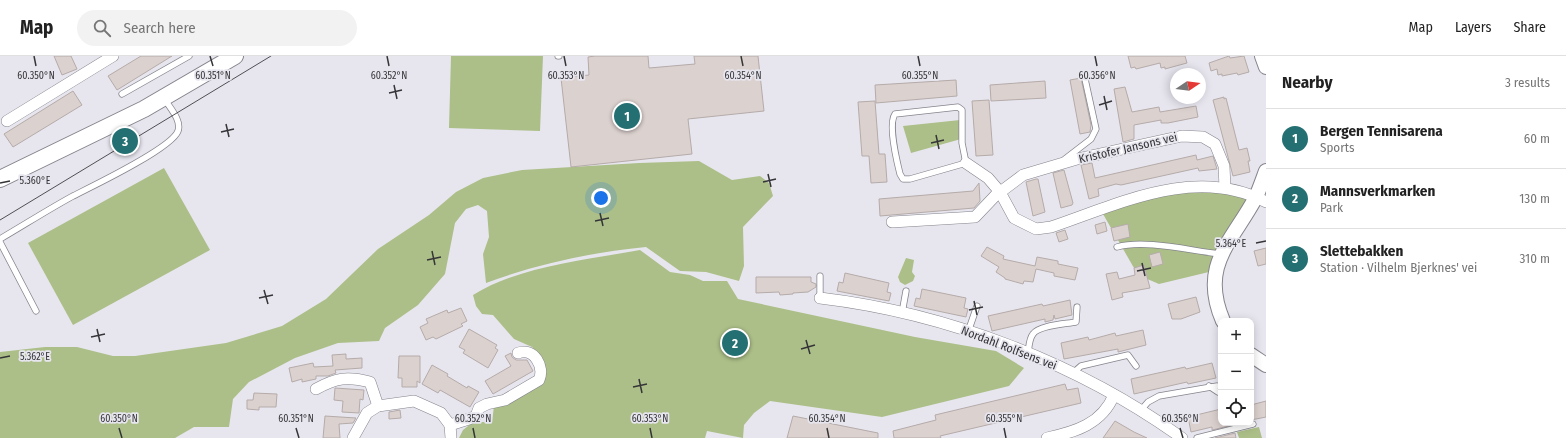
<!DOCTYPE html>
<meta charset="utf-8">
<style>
:root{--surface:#fff;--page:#f2f2f2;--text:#222;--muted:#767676;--line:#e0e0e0;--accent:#236f71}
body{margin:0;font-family:"Fira Sans Condensed",sans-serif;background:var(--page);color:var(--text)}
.controls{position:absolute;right:12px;bottom:12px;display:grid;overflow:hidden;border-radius:8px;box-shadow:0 2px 10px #0003}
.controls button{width:36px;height:36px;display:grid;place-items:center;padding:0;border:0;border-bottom:1px solid var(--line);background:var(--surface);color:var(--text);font:20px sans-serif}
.compass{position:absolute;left:1170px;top:12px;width:36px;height:36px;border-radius:50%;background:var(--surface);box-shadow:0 2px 10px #0003;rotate:77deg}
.you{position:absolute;left:601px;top:142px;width:14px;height:14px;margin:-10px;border:3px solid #fff;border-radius:50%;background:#1a73e8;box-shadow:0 0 0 6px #1a73e833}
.badge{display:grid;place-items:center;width:26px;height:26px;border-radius:50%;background:var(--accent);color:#fff;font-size:13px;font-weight:700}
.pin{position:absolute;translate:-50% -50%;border:2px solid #fff;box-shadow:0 1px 4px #0006}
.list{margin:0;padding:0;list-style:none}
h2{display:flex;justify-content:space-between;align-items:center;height:52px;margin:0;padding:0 16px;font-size:17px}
h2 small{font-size:13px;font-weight:400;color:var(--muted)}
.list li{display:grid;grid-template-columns:26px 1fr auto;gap:12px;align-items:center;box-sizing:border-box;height:60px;padding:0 16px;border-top:1px solid var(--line)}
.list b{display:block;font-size:15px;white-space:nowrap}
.list p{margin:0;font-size:13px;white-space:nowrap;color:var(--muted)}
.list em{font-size:13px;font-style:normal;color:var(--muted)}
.icon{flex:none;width:22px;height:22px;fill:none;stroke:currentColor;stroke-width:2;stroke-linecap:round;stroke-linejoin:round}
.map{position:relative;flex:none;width:1266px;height:382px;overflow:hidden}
header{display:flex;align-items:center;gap:24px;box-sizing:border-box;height:56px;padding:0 20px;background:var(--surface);border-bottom:1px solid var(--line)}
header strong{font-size:19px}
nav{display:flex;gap:22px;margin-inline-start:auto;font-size:14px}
.search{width:280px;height:36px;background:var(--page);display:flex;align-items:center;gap:10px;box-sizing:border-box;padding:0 14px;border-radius:22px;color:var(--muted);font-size:15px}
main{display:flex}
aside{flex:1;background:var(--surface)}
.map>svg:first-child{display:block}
</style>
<header>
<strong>Map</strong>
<div class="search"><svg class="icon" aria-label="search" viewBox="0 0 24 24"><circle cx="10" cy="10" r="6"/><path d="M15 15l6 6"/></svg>Search here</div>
<nav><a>Map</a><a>Layers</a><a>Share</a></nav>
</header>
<main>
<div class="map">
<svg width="1266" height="382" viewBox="0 0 1266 382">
<rect width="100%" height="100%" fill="#e7e6ef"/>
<g fill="#acbf88">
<polygon points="451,0 543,0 540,75 449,72"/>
<polygon points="960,64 961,83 911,97 903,70"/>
<path d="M699,105l33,19 28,-4 9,7 4,13 -30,31 1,39 -5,15 -33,-9 -26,-1 -34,-24c-54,5 -109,17 -160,36l-3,-29 6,-17 -2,-26 -9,-6 -12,4 -11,14 -10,51 -27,31 -33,23 -6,13 -41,2 -43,15 -46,24 -16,17 -4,28h-35l-19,11h-175v-86l45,-5h32l36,9h22l91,-13 56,-17 44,-27 52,-50 51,-34 27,-23 27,-14 39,-8 117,-7z"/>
<polygon points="164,112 210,194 73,269 28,187"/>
<polygon points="1210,134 1249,141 1213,215 1159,228 1138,219 1103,158 1134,146 1173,136"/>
<path d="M640,194l30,22 20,3 13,6h24l11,18 177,38 81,14 28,17 -15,18 -127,31 -112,-16 -16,12 -10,12 -1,13 -36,-7 -2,7h-246l4,-8 10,-8h19l2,-16 49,-26 -7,-29 -4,-4 -18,-8 -21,-24 -11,-1 -6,-8 -3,-11c47,-29 113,-35 167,-45z"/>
<polygon points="906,202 914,204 912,216 915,220 913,225 905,229 900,226 898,221"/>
<polygon points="1259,371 1262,382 1239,382 1237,376"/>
</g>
<g fill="#dbd1cf" stroke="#b5aba9">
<polygon points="54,0 71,0 77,13 62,19"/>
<polygon points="141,0 172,0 117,34 108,20"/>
<polygon points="595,0 648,0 649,12 695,8 694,0 758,0 764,55 688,63 692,98 571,111 561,22 589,19 588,1"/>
<polygon points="1128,0 1185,0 1187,7 1165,13 1165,11 1161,12 1160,7 1136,13 1135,11 1131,12"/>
<polygon points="1229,0 1230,2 1244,0 1249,16 1238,19 1237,17 1222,20 1222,18 1218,19 1217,13 1211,15 1209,7"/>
<polygon points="1081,22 1091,69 1090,76 1080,78 1070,24"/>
<polygon points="956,24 957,40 876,47 875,29"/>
<polygon points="1045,25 1046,42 991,45 990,29"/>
<polygon points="1125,31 1132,56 1159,51 1160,56 1196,50 1198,61 1168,67 1161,67 1161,64 1134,69 1134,83 1123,86 1114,33"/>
<polygon points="73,35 82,49 13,91 4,78"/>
<polygon points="1224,41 1224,43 1226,42 1239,94 1247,92 1250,105 1248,105 1250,116 1233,120 1213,44"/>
<polygon points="989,44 993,99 976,100 972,45"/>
<polygon points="875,45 879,98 885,98 887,126 871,127 869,100 862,100 858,46"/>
<polygon points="1196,99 1197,104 1213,100 1217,113 1199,115 1198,112 1121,129 1116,128 1098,133 1099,140 1089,143 1081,109 1092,107 1095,122"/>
<polygon points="1064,114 1073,147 1072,149 1061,152 1053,117"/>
<polygon points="1036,123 1038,123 1045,156 1033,160 1026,126"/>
<polygon points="979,127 980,145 974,152 880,160 879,143 973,135"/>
<polygon points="1105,166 1107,175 1097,178 1095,169"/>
<polygon points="1128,168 1130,181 1114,185 1111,172"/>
<polygon points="1065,174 1068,183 1059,186 1056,177"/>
<polygon points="987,191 1004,200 1003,203 1035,210 1037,201 1058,205 1058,208 1078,212 1075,224 1054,220 1054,217 1036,213 1033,226 1024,225 1023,228 1005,223 1005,222 996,216 999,211 981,200"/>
<polygon points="1266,192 1266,208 1258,210 1254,195"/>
<polygon points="1160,196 1163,208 1152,211 1149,199"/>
<polygon points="1144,209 1150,232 1122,237 1123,241 1112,244 1106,218 1117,216 1119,223 1135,219 1134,212"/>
<polygon points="845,217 889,227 887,236 891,237 889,245 837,235 839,226 843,227"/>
<polygon points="756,221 811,221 811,226 816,228 816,231 808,236 793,237 793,238 780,239 779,236 756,237"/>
<polygon points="922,233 966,242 964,252 968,253 966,261 914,250 916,242 920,243"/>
<polygon points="1196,241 1200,256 1181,263 1172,263 1168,248"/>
<polygon points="1070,244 1072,259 1055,263 1054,259 1053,264 1045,266 1045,263 992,275 988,260 1042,248 1043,250"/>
<polygon points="461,252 467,265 461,268 463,270 436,283 433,281 426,284 420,271 428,267 426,263 447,254 448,257"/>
<polygon points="469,273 497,289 495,292 498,294 488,312 463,297 465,294 459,291"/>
<polygon points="1143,274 1146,289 1118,296 1118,293 1064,303 1061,287 1088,281 1089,284 1115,277 1116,280"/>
<polygon points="511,297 512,301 516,304 527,304 533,315 493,338 485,325 511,310 505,300"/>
<polygon points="346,298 346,303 362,302 362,312 335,314 336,317 328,320 316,320 316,323 302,326 302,323 292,326 289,312 313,307 314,311 333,310 332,299"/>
<polygon points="399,300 420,300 420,327 417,325 417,331 402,331 402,322 398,322"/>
<polygon points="1212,307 1216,322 1188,328 1187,326 1134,338 1131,323 1185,311 1186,313"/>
<polygon points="432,309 448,318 447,320 467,332 468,330 479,336 470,351 440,334 438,337 422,328"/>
<polygon points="1065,328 1067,334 1078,332 1081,347 940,380 941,382 894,382 893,375 936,364 935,359"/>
<polygon points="335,332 364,334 363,344 360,343 359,357 342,356 343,345 334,344"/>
<polygon points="254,337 277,338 276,351 259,351 259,354 247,353 247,344 253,344"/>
<polygon points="1266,345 1266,361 1251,364 1251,349"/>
<polygon points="1221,353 1221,367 1233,367 1233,369 1212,374 1212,371 1191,376 1188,361"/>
<polygon points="400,354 401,362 389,363 389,356"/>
<polygon points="325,360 356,362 353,367 339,368 340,382 323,382"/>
<polygon points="793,360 878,377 878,382 787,382"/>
<polygon points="1115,365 1134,376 1147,382 1103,382"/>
<polygon points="1235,377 1236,382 1215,382"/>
</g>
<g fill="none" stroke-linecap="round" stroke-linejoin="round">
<defs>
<g id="service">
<polyline points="558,0 559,0"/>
<polyline points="122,38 189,0"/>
<path d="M958,51l4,3v33l4,20 -56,16h-7l-3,-5c-3,-12 -12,-50 -5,-60z"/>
<polyline points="1065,103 1091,83 1096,73 1085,23"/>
<path d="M0,183c24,-14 49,-30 73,-43 20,-10 99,-48 105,-65 4,-11 -9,-24 -14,-33"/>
<polyline points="0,186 36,255"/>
<path d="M1117,191c28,-8 74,4 104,7"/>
<polyline points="820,220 820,242"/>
<polyline points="902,257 906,235"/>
<polyline points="968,276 977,250"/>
<path d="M1028,297c1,-6 1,-14 5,-19 6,-9 33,-10 43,-12l1,-15"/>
<polyline points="1073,317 1081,310 1128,299 1136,310"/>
<polyline points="1209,330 1218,336"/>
<polyline points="1141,354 1148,346 1159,340 1217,330"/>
<polyline points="1197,382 1253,368"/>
</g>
<g id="minor">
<polyline points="7,65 113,0"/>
<path d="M966,107l22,15 12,14 14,26 22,11 15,-2c68,-23 145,-62 215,-25"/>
<polyline points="892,166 975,161 995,140 1023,119 1077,103 1182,80 1203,81 1215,88 1224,110 1225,132"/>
<path d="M820,242c127,15 258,65 362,140"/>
<path d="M316,333c20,-11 31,-13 54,-7l8,24"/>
<path d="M450,369l19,-6 7,-3 3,-8 8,-4 18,-4 34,-20c6,-13 -5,-33 -21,-27"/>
<polyline points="353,382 367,357 378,350 414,345 441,357 450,369 451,382"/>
<path d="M1047,382c28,-6 55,-14 67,-43"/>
</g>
<g id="tertiary">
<polyline points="1262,0 1266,11"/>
<path d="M1223,265c-24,-56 9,-79 33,-124 4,-9 7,-18 10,-26"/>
<polyline points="1251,299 1266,309"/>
</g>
<polyline id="secondary" points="0,123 144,53 235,0"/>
</defs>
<use href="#service" stroke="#84848c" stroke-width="7"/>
<use href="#minor" stroke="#84848c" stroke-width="12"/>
<use href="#tertiary" stroke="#84848c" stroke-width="16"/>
<use href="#secondary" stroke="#84848c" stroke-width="18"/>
<use href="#service" stroke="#fff" stroke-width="5.5"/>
<use href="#minor" stroke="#fff" stroke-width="11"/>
<use href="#tertiary" stroke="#fff" stroke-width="14"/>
<use href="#secondary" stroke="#fff" stroke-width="16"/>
<polyline stroke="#4f4f53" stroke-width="1" points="0,164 271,0"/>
</g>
<path fill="none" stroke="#353538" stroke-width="1.5" d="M34,0l2,10M210,0l3,10M387,0l2,10M564,0l2,10M741,0l2,10M918,0l2,10M1095,0l2,10M394,29l3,14M389,37l13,-3M1104,40l3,14M1099,49l13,-4M226,68l3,13M221,76l13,-3M936,79l3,14M931,87l13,-3M768,118l3,13M763,126l13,-3M0,127l10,-2M600,157l3,13M595,165l14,-3M1256,187l10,-2M432,195l3,14M427,204l14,-3M1142,207l3,13M1137,215l14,-3M264,234l4,14M259,242l14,-3M974,245l3,14M969,254l14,-3M97,273l3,13M91,281l14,-3M806,284l4,14M801,293l14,-4M0,302l10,-2M639,323l3,14M633,331l14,-3M119,372l3,10M296,372l3,10M473,372l2,10M650,372l2,10M827,372l2,10M1004,372l2,10M1180,372l3,10"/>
<g text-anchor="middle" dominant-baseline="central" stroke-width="3.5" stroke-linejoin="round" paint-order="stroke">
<g font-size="12" fill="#353538" stroke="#e7e6ef">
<text transform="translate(1128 92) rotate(-13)">Kristofer Jansons vei</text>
<text transform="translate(1009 292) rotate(21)">Nordahl Rolfsens vei</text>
</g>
</g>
<g font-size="10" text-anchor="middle" fill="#353538" stroke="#e7e6ef" stroke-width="3.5" stroke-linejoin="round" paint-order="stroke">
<text x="36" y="23">60.350°N</text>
<text x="213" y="23">60.351°N</text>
<text x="389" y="23">60.352°N</text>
<text x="566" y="23">60.353°N</text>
<text x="743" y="23">60.354°N</text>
<text x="920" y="23">60.355°N</text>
<text x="1097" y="23">60.356°N</text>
<text x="35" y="128">5.360°E</text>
<text x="1231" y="191">5.364°E</text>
<text x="35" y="304">5.362°E</text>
<text x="119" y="366">60.350°N</text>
<text x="296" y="366">60.351°N</text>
<text x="473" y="366">60.352°N</text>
<text x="650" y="366">60.353°N</text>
<text x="827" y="366">60.354°N</text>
<text x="1004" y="366">60.355°N</text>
<text x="1180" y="366">60.356°N</text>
</g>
</svg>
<div class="controls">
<button>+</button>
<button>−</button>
<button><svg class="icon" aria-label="locate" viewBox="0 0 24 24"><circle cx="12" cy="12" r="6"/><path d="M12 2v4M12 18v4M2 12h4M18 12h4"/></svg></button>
</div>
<svg class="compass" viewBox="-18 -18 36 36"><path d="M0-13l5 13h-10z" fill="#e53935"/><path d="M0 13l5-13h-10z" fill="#767676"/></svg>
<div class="you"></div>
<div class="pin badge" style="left:627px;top:60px">1</div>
<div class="pin badge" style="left:735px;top:287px">2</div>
<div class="pin badge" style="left:125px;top:85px">3</div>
</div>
<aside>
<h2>Nearby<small>3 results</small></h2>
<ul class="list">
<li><span class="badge">1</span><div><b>Bergen Tennisarena</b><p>Sports</p></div><em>60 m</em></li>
<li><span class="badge">2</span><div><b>Mannsverkmarken</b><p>Park</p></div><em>130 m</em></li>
<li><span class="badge">3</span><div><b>Slettebakken</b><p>Station · Vilhelm Bjerknes' vei</p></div><em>310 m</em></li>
</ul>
</aside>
</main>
